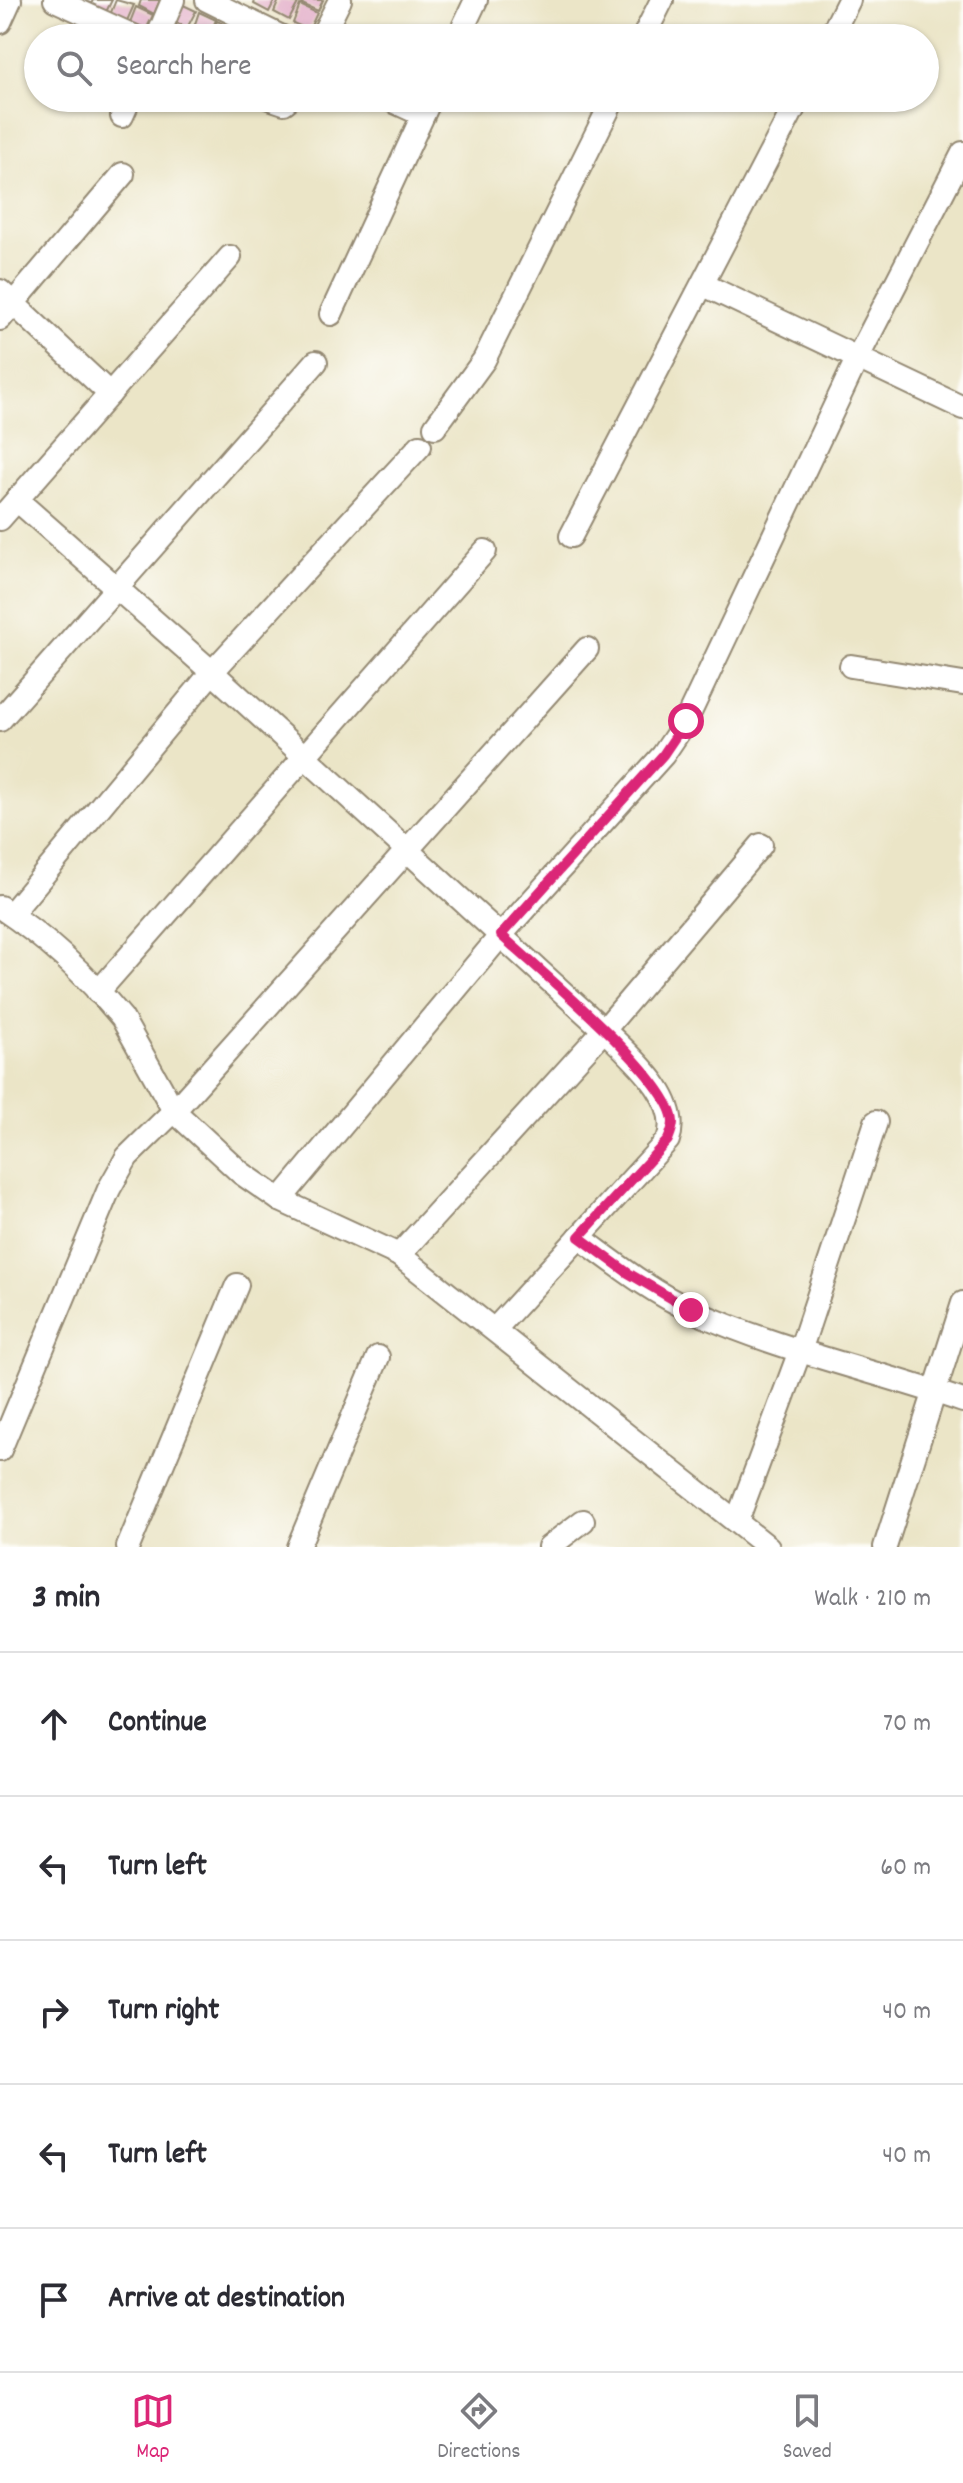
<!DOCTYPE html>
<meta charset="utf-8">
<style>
:root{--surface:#fff;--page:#f7f7f7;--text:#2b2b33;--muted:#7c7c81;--line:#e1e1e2;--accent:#db2777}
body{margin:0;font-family:Dekko,sans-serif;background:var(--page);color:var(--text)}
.stop{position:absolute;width:24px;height:24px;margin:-18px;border:6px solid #db2777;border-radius:50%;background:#fff}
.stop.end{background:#db2777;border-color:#fff;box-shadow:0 2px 8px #0008}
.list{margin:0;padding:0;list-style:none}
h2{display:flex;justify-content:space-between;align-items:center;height:104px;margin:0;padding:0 32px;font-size:34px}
h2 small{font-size:26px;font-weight:400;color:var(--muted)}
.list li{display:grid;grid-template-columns:52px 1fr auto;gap:24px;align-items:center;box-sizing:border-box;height:144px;padding:0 32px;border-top:2px solid var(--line)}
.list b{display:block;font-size:30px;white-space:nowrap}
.list em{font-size:26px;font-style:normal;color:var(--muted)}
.icon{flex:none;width:44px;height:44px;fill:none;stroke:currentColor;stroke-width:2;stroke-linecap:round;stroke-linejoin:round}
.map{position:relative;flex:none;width:963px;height:1547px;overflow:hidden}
.search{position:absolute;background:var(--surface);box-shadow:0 2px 6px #0004;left:24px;right:24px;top:24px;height:88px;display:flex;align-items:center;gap:20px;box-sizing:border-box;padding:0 28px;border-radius:44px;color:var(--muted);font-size:30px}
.sheet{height:824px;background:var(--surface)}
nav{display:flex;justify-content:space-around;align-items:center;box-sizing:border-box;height:112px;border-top:2px solid var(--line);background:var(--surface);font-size:22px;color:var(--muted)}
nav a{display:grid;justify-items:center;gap:4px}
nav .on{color:var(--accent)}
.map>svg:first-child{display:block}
</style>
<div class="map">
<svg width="963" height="1547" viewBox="0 0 963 1547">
<rect width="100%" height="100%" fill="#fdfcf7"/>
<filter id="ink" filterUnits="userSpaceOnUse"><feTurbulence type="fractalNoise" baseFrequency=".0125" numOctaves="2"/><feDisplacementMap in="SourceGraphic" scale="16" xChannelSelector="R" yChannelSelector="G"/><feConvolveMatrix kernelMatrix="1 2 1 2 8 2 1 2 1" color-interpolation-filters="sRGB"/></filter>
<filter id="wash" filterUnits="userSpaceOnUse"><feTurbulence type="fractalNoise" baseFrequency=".006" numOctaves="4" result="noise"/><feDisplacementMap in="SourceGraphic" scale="32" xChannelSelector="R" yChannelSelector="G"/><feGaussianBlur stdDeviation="1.8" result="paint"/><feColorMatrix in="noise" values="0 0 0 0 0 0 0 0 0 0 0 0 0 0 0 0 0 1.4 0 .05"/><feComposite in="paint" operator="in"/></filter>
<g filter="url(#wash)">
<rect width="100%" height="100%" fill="#ebe5c7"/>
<g id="blocks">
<g fill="#e4b1cb">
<polygon points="93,0 112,0 105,14 90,6"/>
<polygon points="116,0 134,5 126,23 110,15"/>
<polygon points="141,0 160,0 154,14 139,6"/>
<polygon points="255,0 275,0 269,12 254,4"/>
<polygon points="279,0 298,3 289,20 274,12"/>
<polygon points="304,0 323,0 318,11 302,4"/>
<polygon points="179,3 196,11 187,28 172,20"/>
<polygon points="300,5 317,13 309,30 293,23"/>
<polygon points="136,7 153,15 145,32 129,25"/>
<polygon points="199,12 216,20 208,38 193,30"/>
<polygon points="217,21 234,29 230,38 211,38"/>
<polygon points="170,22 186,30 182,38 163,38"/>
</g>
</g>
</g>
<g filter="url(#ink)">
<use href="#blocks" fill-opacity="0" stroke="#938872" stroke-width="2"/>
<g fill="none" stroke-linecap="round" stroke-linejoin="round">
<defs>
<g id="minor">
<polyline points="55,0 138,38"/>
<polyline points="207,0 284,38"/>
<polyline points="0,22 10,0"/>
<polyline points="157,38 173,0"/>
<polyline points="321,38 340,0"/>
<polyline points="458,38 476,0"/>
<polyline points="643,38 662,0"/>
<polyline points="830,38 849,0"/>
<polyline points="269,98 284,103 290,98"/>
<polyline points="386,98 423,115"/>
<polyline points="122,116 130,98"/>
<polyline points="704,285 963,408"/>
<polyline points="0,291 110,394"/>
<polyline points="331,314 431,98"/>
<polyline points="0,319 123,174"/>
<polyline points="435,427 484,360 614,98"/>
<path d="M17,500l195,172 392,358c27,27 79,69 64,110l-172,188"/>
<polyline points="0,519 230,257"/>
<polyline points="571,536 799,98"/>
<polyline points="851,666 963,684"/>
<polyline points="0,720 316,362"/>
<path d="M0,907c45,30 88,70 122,111l52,93 67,62 39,27 119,55 369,292"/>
<polyline points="11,914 212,672 420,446"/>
<polyline points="98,992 485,551"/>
<polyline points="280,1200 501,935 663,755 686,721 858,357 963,153"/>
<path d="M579,1237c36,26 72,55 112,73 87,40 182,60 272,91"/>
<polyline points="399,1255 604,1030 761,845"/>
<polyline points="0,1450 109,1189 127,1157 174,1111 587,649"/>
<polyline points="737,1521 800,1351 876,1122"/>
<polyline points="128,1547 237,1285"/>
<polyline points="298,1547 378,1357"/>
<polyline points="549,1547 583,1521"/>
<polyline points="885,1547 963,1303"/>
</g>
</defs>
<use href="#minor" stroke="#938872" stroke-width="26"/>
<use href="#minor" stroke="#fff" stroke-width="22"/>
</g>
</g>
<g fill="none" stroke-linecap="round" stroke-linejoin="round" filter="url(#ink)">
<path stroke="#db2777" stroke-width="10" d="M686,721l-23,34 -162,180c36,34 170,143 172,187 0,6 -3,13 -5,18l-89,97 49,36 63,37"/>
</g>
</svg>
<div class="stop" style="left:686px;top:721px"></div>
<div class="stop end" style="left:691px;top:1310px"></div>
<div class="search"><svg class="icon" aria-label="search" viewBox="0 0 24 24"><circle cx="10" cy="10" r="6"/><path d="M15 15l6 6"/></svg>Search here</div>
</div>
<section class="sheet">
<h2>3 min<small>Walk · 210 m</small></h2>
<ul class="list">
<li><svg class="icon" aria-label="ahead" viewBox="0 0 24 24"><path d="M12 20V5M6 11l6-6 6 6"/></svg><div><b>Continue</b></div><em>70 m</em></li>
<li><svg class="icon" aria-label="left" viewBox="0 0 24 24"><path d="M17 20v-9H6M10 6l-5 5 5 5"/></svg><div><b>Turn left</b></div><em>60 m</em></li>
<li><svg class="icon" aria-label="right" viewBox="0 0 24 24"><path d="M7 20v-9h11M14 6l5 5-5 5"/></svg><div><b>Turn right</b></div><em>40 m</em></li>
<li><svg class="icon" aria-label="left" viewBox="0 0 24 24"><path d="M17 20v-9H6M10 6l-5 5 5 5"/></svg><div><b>Turn left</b></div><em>40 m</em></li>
<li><svg class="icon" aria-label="arrive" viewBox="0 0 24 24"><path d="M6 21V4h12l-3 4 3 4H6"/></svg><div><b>Arrive at destination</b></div></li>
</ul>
</section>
<nav>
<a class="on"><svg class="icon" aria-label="map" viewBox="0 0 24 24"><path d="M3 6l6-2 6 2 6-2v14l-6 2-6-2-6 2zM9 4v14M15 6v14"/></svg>Map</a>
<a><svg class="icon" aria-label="directions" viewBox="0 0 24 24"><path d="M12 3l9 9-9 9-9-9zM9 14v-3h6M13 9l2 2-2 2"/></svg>Directions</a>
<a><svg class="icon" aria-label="saved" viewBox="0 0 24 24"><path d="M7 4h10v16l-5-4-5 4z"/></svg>Saved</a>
</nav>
